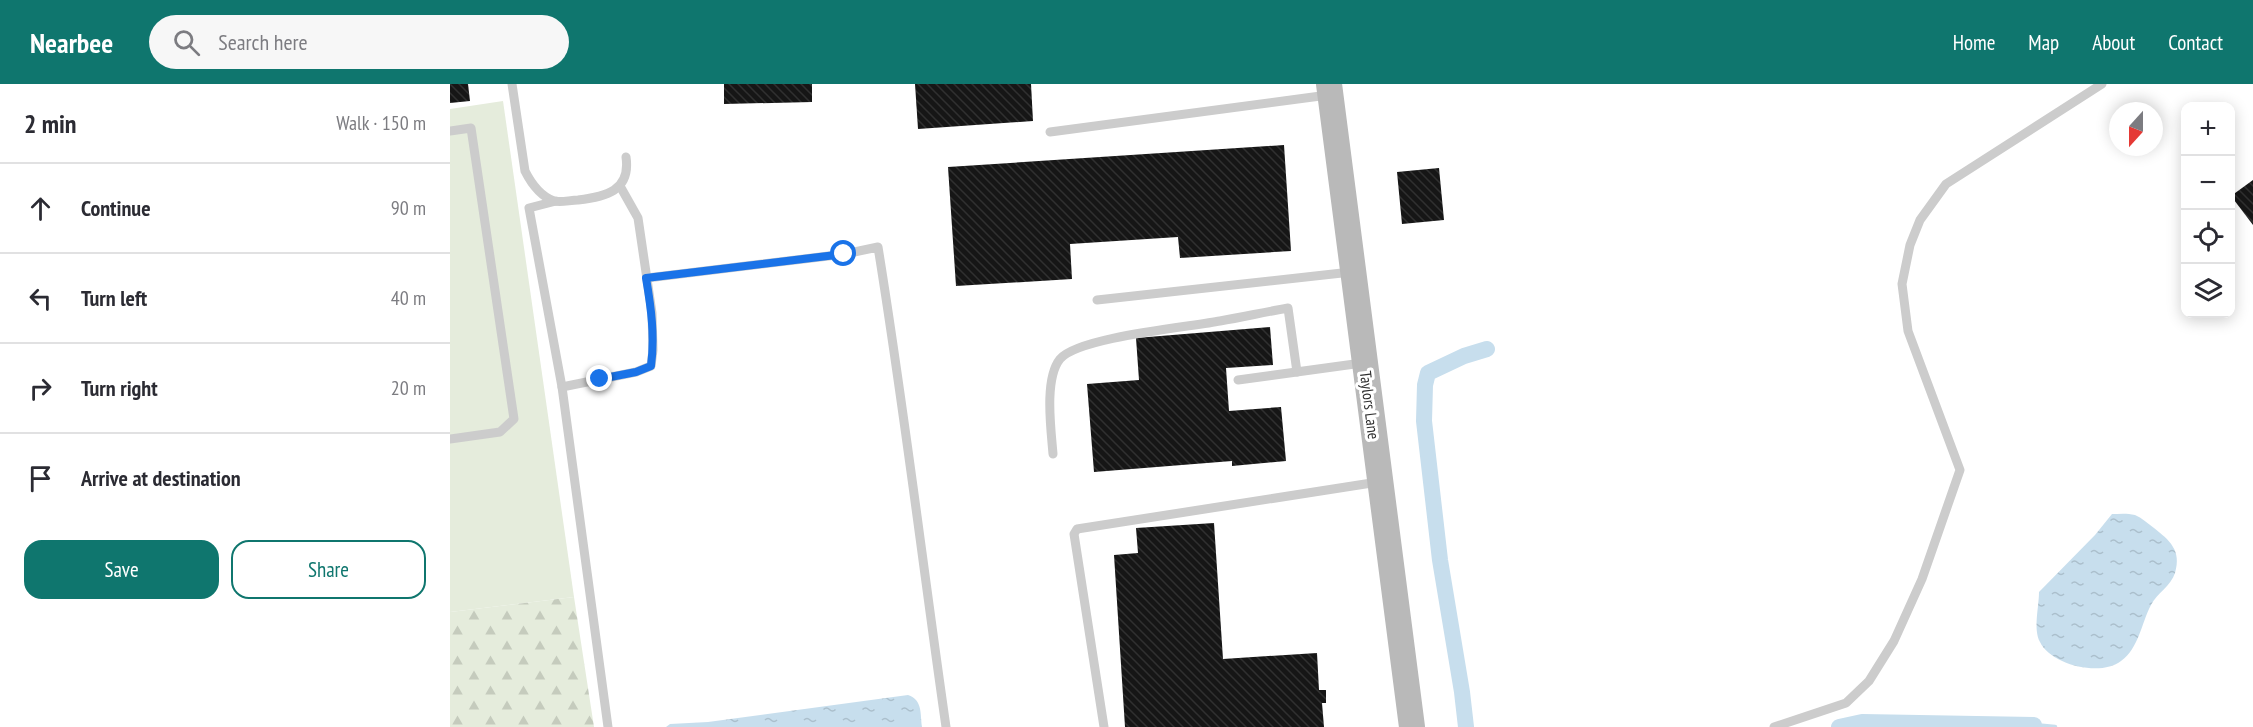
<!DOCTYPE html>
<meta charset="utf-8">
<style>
:root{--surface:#fff;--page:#f7f7f7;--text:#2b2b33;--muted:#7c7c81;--line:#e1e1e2;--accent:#0f766e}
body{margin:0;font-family:"PT Sans Narrow",sans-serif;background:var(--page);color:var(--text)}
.controls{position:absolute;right:18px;top:18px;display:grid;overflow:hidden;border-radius:12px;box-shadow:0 3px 15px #0003}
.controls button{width:54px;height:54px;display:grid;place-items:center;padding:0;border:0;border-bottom:2px solid var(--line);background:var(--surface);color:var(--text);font:30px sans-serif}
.compass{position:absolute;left:1659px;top:18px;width:54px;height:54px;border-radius:50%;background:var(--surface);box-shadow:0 3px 15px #0003;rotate:201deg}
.stop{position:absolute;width:18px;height:18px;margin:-14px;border:4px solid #1a73e8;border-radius:50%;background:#fff}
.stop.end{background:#1a73e8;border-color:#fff;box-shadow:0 2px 6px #0008}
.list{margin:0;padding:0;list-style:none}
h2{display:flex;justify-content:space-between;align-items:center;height:78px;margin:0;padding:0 24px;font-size:26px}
h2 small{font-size:20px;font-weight:400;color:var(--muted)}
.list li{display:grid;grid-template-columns:39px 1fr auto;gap:18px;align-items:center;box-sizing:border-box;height:90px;padding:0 24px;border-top:2px solid var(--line)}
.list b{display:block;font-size:22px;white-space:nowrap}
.list em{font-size:20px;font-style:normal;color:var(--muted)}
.actions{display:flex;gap:12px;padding:18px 24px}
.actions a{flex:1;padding:14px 0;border:2px solid var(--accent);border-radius:18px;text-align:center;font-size:21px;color:var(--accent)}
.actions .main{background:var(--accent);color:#fff}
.icon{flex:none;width:33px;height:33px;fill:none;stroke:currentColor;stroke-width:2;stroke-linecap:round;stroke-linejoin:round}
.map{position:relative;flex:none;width:1803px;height:643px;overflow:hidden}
header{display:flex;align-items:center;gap:36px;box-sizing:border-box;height:84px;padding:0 30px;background:var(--accent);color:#fff}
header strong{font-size:28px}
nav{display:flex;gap:33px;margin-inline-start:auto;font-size:21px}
.search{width:420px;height:54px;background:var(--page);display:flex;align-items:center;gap:15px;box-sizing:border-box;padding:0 21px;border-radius:33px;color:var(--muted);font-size:22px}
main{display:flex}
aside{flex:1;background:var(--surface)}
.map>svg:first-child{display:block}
</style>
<header>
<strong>Nearbee</strong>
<div class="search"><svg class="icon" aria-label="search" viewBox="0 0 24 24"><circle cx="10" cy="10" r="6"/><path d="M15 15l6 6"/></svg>Search here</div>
<nav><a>Home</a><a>Map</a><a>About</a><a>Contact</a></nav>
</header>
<main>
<aside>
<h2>2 min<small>Walk · 150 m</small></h2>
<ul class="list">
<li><svg class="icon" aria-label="ahead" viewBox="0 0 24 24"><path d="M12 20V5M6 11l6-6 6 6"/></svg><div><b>Continue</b></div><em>90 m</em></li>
<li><svg class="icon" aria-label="left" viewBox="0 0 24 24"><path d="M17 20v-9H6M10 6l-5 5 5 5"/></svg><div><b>Turn left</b></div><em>40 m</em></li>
<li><svg class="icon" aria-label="right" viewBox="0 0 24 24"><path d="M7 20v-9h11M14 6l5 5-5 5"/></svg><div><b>Turn right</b></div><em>20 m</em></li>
<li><svg class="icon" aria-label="arrive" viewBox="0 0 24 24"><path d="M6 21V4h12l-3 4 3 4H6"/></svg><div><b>Arrive at destination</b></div></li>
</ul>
<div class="actions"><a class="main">Save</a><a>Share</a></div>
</aside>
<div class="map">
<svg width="1803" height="643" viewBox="0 0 1803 643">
<defs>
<pattern id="forest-firs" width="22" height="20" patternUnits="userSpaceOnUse" patternTransform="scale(1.5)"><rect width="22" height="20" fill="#e5ecdc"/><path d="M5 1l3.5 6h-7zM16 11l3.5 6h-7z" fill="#c5cbbd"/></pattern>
<pattern id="water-ripples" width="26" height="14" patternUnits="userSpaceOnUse" patternTransform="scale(1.5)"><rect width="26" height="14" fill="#c7deed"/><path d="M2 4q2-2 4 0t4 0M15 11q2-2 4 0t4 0" fill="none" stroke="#abbfcc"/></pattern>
<pattern id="building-back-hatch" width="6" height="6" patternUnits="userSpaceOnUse" patternTransform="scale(1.5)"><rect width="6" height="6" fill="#161616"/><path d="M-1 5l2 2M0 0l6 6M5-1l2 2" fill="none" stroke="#303030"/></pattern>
</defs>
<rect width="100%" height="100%" fill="#fff"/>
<polygon fill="#e5ecdc" points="53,17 124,513 0,528 0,25"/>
<polygon fill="url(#forest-firs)" points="124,513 144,643 0,643 0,528"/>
<g fill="url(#water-ripples)">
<path d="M1662,430c7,0 15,-1 23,1 7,3 12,8 19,13 15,12 28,22 21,45 -4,13 -18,20 -24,32 -10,19 -12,43 -30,56 -20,16 -70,4 -81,-19 -7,-13 -1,-35 -1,-50l56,-57z"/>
<path d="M458,611c15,5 12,19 14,32h-256l4,-3 38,-2z"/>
</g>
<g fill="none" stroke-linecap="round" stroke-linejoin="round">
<polyline stroke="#c7deed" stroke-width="4.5" points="1584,641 1605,643"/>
<g stroke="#c7deed" stroke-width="16">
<polyline points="1016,643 1012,608 990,476 974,337 975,301 978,289 1014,272 1037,265"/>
<polyline points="1389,643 1412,638 1584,641"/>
</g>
</g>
<g fill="url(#building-back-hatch)">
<polygon points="0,0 18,0 20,17 0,19"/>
<polygon points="274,0 362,0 362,18 274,20"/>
<polygon points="465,0 581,0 583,37 468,45"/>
<polygon points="834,61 841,167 730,174 728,153 620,160 622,195 506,202 498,83"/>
<polygon points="989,84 994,136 952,140 947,88"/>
<polygon points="1803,96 1803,141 1781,112"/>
<polygon points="820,243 823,281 776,284 779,327 831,323 836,377 782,382 782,377 644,388 637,300 689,296 686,254"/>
<polygon points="764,439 773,575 867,569 869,606 876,606 876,619 872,619 874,643 675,643 664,471 688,469 686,444"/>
</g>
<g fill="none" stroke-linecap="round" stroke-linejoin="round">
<g stroke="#ccc" stroke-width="9">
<path d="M62,0l13,87c6,12 15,25 29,30 7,2 16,-1 24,-1 27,-3 53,-9 48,-43"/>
<polyline points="0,47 21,44 64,335 50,348 0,355"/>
<polyline points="600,48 878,11"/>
<polyline points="106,117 79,124 112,303 158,643"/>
<path d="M197,194l198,-24 33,-7c26,160 45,320 68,480"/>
<polyline points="647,216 901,188"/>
<polyline points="788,296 912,279"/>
<polyline points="112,303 186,288 201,282 203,266 202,229 188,134 170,102"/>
<path d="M603,370c-2,-25 -9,-75 7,-95 18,-22 129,-32 160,-38 23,-4 45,-9 68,-13l9,64"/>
<polyline points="654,643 624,450 627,445 928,398"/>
<polyline points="1324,643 1396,619 1419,597 1444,557 1472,495 1510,386 1458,247 1452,200 1460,161 1470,136 1496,100 1652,0"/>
</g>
<polyline stroke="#b9b9b9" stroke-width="26" points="879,0 962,643"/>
</g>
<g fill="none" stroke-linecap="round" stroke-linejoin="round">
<path stroke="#1a73e8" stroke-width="8" d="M150,295l36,-7 15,-6c4,-30 0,-59 -5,-88l198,-24"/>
</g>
<g text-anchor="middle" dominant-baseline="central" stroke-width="6" stroke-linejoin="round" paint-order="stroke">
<g font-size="16" fill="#2f2f2f" stroke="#fff">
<text transform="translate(920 321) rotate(83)">Taylors Lane</text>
</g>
</g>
</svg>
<div class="controls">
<button>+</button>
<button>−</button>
<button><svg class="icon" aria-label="locate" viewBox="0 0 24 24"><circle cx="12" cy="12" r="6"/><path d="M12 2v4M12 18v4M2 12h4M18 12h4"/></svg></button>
<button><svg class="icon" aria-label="layers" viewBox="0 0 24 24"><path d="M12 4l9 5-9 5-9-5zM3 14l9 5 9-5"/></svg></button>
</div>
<svg class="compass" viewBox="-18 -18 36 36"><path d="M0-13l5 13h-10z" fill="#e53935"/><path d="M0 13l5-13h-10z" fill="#7c7c81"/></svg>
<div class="stop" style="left:394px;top:170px"></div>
<div class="stop end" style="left:150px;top:295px"></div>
</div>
</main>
